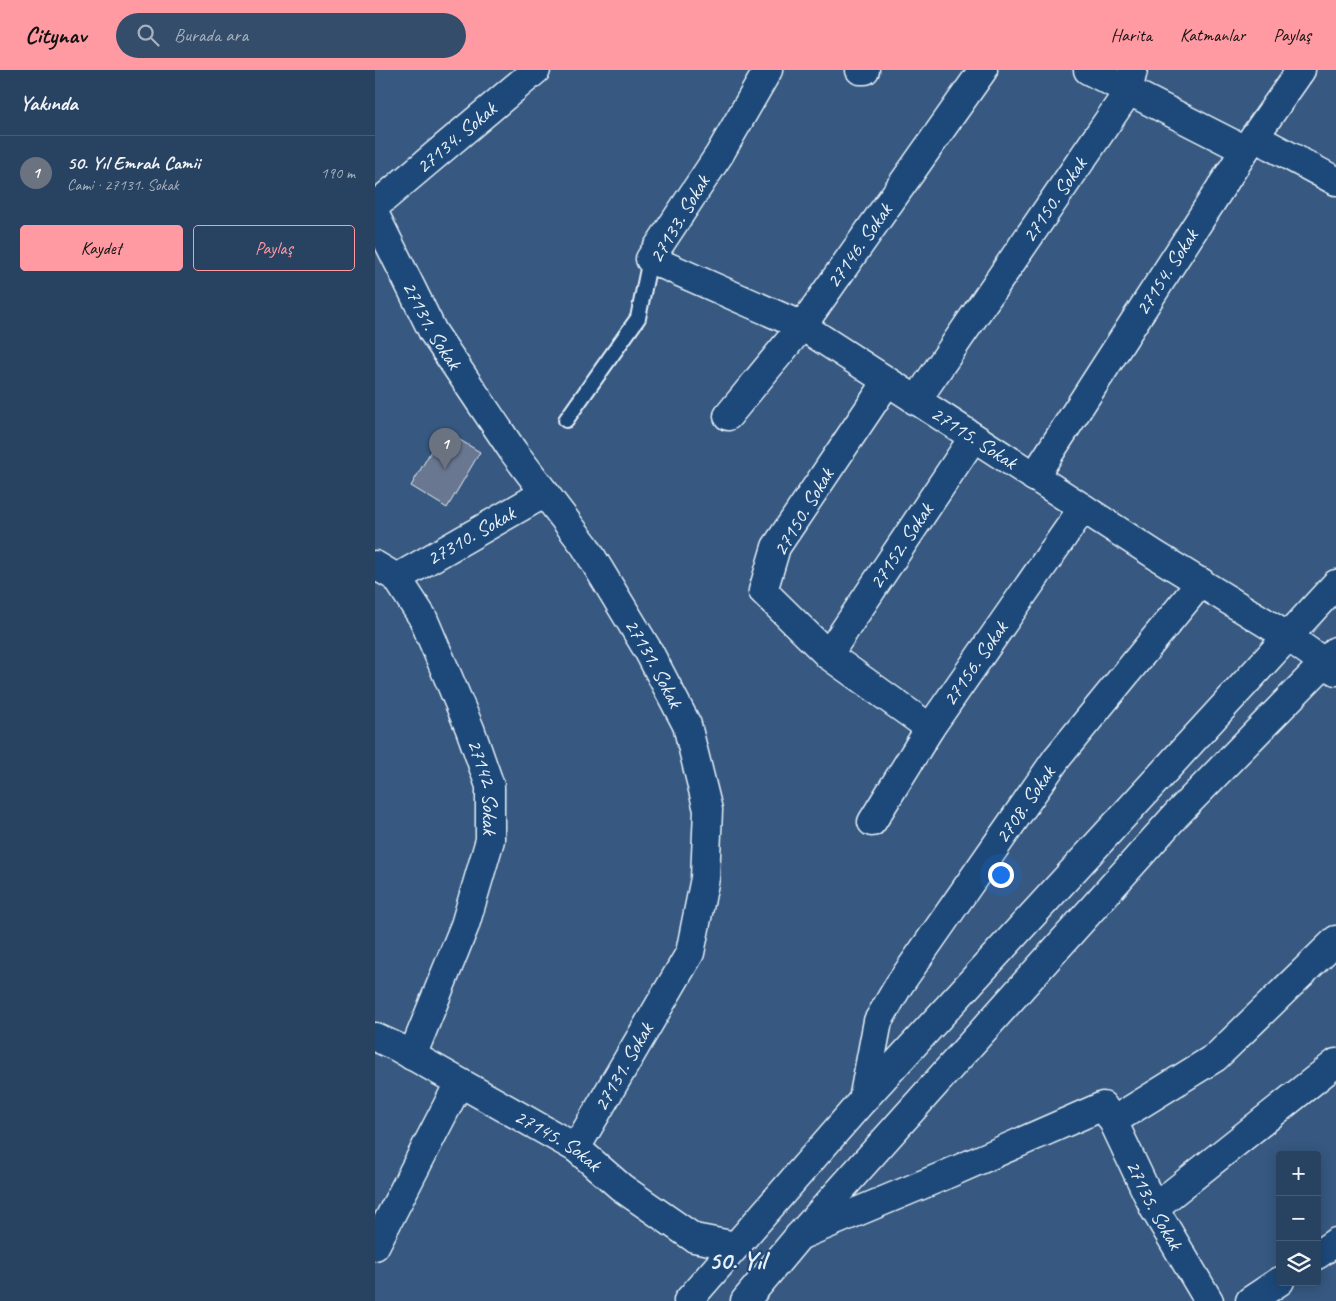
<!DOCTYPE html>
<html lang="tr">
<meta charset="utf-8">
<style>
:root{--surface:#284261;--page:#344d6a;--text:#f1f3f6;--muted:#a5b0bd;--line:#445b76;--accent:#ff9aa2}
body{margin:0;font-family:Caveat,sans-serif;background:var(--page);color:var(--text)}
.controls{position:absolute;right:15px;bottom:15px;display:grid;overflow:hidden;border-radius:5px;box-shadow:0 2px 12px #0003}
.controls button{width:45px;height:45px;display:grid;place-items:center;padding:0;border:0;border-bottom:1px solid var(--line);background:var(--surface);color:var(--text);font:25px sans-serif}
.you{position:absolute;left:625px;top:804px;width:18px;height:18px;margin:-12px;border:4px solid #fff;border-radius:50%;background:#1a73e8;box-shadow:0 0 0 8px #1a73e833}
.badge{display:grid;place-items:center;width:32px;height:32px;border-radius:50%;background:var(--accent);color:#fff;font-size:16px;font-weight:700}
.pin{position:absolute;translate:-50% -41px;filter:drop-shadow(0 1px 2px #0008)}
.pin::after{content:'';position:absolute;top:26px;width:18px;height:15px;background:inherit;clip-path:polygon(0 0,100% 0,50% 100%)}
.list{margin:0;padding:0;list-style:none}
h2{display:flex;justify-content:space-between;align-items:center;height:65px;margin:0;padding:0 20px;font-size:21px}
h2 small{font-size:16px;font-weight:400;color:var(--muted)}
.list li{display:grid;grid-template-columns:32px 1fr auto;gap:15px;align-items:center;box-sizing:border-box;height:75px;padding:0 20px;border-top:1px solid var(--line)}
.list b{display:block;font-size:19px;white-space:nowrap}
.list p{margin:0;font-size:16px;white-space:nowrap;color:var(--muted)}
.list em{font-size:16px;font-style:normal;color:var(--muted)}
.actions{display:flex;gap:10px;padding:15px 20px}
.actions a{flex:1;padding:11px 0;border:1px solid var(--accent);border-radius:5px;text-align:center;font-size:18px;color:var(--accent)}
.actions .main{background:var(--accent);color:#111}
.icon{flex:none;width:28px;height:28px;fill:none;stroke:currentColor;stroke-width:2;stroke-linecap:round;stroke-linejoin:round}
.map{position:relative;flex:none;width:961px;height:1231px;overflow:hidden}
header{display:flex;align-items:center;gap:30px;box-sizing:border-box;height:70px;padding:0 25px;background:var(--accent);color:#111}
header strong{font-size:24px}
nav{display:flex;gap:28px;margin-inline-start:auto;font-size:18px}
.search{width:350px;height:45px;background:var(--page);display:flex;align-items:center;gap:12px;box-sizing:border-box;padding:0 18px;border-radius:28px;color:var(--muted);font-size:19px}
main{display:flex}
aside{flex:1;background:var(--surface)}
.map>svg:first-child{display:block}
</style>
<header>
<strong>Citynav</strong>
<div class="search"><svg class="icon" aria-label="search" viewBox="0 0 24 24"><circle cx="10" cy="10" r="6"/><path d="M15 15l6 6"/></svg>Burada ara</div>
<nav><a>Harita</a><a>Katmanlar</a><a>Paylaş</a></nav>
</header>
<main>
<aside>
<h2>Yakında<small></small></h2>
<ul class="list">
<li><span class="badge" style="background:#6b7280">1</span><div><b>50. Yıl Emrah Camii</b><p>Cami · 27131. Sokak</p></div><em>190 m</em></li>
</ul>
<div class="actions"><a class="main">Kaydet</a><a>Paylaş</a></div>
</aside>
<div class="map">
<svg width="961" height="1231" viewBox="0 0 961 1231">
<rect width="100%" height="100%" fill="#365881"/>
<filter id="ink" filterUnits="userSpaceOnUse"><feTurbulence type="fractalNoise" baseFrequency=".02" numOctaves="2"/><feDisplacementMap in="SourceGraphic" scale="10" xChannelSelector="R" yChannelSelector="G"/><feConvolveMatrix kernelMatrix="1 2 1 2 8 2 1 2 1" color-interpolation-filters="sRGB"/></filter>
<g filter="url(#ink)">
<polygon fill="#6b7791" stroke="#e8f1f8" points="68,360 105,382 72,438 36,416"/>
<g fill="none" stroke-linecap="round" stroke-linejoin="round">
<defs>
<polyline id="lane" points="191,350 263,248 275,189"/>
<g id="street">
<path id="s1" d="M393,0l-49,85 -69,104 152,67 355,230 130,80 49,35"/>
<polyline points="485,0 490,0"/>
<polyline points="713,0 870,80"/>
<polyline points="879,67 961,111"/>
<path id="s2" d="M0,136l161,-136"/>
<path id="s3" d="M0,145l58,117 80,119 72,95 64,106 38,73 21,85 -3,68 -15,75 -114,195"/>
<polyline points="512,312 401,477 388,521 453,585 555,658"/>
<path id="s4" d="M541,331l212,-309 5,-22"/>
<path id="s5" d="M353,346l74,-90 181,-256"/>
<path id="s6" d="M659,407l211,-327 56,-80"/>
<path id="s7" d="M0,495l22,13 26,40 47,111 20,57v54l-25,85 -53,131"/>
<path id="s8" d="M22,508l148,-85"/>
<path id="s9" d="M453,585l145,-217"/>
<path id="s10" d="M497,752l58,-94 153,-220"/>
<path id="s11" d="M0,967l22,10 179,101 46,40 72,50 42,8"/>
<path id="s12" d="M488,1030l15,-79 21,-36 158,-227 144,-176"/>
<polyline points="738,1051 841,987 961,870"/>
<polyline points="779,1138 961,993"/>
<path id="s13" d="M424,1166l144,-60 160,-70 10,15 41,87 55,93"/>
<polyline points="0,1176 84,1013"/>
<polyline points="942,1185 961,1172"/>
<polyline points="875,1231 905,1211"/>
</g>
<g id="secondary">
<polyline points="313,1231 488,1030 961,514"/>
<polyline points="370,1231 424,1166 802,744 961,581"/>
</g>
</defs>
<use href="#lane" stroke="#e8f1f8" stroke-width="18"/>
<use href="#street" stroke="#e8f1f8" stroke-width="31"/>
<use href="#secondary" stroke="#e8f1f8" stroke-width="31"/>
<use href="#lane" stroke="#1f4a7a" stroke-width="14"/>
<use href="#street" stroke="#1f4a7a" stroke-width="28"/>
<use href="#secondary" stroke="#1f4a7a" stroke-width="28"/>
</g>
</g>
<g text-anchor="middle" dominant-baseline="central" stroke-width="4.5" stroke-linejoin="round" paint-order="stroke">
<g font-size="21" fill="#e8f1f8" stroke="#1f4a7a">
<text stroke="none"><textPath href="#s2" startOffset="106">27134. Sokak</textPath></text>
<text stroke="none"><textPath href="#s4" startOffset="244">27150. Sokak</textPath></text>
<text transform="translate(304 149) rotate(-59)">27133. Sokak</text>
<text stroke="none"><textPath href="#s5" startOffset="215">27146. Sokak</textPath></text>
<text stroke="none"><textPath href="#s6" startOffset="244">27154. Sokak</textPath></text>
<text stroke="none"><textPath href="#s3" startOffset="124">27131. Sokak</textPath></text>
<text stroke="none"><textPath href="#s1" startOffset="594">27115. Sokak</textPath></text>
<text transform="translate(428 442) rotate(-59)">27150. Sokak</text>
<text stroke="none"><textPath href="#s8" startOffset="85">27310. Sokak</textPath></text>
<text stroke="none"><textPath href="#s9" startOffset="131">27152. Sokak</textPath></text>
<text stroke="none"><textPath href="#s3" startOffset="529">27131. Sokak</textPath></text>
<text stroke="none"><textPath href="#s10" startOffset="189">27156. Sokak</textPath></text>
<text stroke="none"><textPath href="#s7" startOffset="254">27142. Sokak</textPath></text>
<text stroke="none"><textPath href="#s12" startOffset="342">2708. Sokak</textPath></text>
<text transform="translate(248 997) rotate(-60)">27131. Sokak</text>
<text stroke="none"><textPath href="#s11" startOffset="210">27145. Sokak</textPath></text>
<text stroke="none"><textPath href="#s13" startOffset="442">27135. Sokak</textPath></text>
</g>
<g font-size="26" font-weight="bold" fill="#e8f1f8" stroke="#1f4a7a">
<text x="362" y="1190">50. Yıl</text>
</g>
</g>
</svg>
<div class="controls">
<button>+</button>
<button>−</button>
<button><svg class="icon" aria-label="layers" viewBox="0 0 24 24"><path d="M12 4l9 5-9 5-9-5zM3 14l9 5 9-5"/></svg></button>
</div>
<div class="you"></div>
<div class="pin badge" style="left:70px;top:399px;background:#6b7280">1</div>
</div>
</main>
